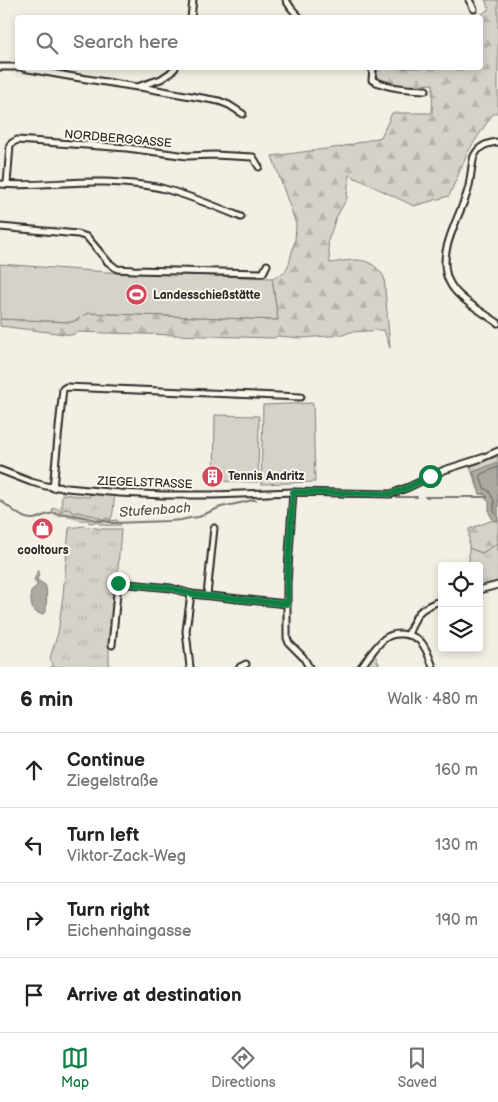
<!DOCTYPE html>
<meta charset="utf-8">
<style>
:root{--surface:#fff;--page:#f2f2f2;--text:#222;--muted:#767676;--line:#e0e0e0;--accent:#0b8043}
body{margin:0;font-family:"Balsamiq Sans",sans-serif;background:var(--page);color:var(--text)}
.controls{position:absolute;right:15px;bottom:15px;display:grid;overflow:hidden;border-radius:5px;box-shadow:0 2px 8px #0003}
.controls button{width:45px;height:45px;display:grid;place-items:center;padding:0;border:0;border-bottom:1px solid var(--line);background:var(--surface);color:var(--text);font:25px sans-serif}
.stop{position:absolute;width:15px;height:15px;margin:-11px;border:4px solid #0b8043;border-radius:50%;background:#fff}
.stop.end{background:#0b8043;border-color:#fff;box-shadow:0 1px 5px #0008}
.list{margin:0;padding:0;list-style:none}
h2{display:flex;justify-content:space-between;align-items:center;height:65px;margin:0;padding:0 20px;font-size:21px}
h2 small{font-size:16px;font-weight:400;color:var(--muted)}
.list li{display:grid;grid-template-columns:32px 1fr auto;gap:15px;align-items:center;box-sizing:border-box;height:75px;padding:0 20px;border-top:1px solid var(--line)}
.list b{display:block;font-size:19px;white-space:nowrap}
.list p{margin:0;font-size:16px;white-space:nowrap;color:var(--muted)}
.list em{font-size:16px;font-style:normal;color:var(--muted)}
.icon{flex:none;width:28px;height:28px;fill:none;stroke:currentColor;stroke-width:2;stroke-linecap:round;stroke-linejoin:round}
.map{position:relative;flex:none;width:498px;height:667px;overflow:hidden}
.search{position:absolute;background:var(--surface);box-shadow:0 2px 8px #0003;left:15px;right:15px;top:15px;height:55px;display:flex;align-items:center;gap:12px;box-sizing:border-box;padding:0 18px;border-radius:5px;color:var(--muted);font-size:19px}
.sheet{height:365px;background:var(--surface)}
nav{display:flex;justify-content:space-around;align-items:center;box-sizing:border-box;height:70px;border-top:1px solid var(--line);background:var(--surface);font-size:14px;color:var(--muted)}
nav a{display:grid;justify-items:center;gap:2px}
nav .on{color:var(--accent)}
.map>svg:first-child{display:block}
</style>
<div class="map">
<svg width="498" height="667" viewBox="0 0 498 667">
<defs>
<pattern id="grass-tufts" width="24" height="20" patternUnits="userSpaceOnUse" patternTransform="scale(1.25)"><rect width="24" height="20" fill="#d5d2c9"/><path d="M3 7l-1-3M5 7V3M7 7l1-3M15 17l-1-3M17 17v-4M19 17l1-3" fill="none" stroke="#b7b4ad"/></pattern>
<pattern id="forest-firs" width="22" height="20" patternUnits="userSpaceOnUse" patternTransform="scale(1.25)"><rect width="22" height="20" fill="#d5d2c9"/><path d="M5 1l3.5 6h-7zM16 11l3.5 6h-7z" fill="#b7b4ad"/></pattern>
</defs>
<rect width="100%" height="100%" fill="#f3efe4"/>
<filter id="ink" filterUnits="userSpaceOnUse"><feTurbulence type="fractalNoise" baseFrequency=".02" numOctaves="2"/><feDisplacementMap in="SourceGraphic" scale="10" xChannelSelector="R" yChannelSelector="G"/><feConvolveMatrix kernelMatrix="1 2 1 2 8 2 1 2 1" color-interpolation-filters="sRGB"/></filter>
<g filter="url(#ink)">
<g fill="url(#grass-tufts)" stroke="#807e7a">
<polygon points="498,456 498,495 480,494 470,467"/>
<path d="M62,494l27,3 1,-3 25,2c-2,8 -1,19 -5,25l-8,-2 -25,-7 -2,1 -14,-2z"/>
<polygon points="84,526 101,529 121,529 117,580 109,643 109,667 51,667 52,664 50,658 58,633 63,595 69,528"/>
<polygon points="498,543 498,582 479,587 479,566 469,566 469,548 482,553"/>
</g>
<g fill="url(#forest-firs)" stroke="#807e7a">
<path d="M485,0h13v112l-6,3 -23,35 -20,46 -35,10 -65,-31 -2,23 -11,20 -8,23 2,22c24,-3 39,-9 54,14l6,71 -6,-18 -34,2 -7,3 -42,3 -24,-2 -3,2 -198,-6 -3,3 -73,-9v-7l72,3 17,-9 189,7 -6,-42 12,-5 5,-9 6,-24 1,-16 -24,-68 69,-9 40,-10 11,-24h40l1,-29 -30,2 -26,-8 1,-10h102v-50l-2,-1 11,-8z"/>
<polygon points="498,495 498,535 497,535 498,543 482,553 469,548 469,529 493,520 489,512"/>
<path d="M56,508l5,3c7,-4 8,-1 14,2l2,-1 18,4 9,4 2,-2 3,1 1,2 7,-1 4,5c-8,0 -18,2 -25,-3l-7,1v-2l-2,-1c-11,2 -18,-7 -29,-4l-5,-4 -1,-3z"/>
</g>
<g fill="#d5d2c9" stroke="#807e7a">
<polygon points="0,264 107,272 272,278 278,320 89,313 72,322 0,319"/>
<polygon points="313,403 315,482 261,484 263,405"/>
<polygon points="215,415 259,416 258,482 214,481"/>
<polygon points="371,654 375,655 380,667 361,667"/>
</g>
<g fill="#aca9a2" stroke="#787772">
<polygon points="498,462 498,521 493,520 489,512 489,502 486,499 485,494 480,494 473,472"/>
<path d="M37,571h1l1,3 -2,6c3,2 6,3 8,5 3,3 1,22 1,27l-4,2c-9,-1 -11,-6 -11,-14 0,-3 -1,-6 0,-8 1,-2 4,-5 6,-6v-2l-2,-2 -1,-2 3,-6z"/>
</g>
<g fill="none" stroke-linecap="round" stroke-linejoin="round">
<polyline stroke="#5f5d5b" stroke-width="1" points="498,467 481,474 480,476 484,488 489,491 494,500 494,511 496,515 498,516"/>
<g stroke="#787772" stroke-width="2">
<polyline points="298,496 329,496"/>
<polyline points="339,497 417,497"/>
<polyline points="425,497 487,497"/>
<path d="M0,500c7,5 18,16 26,18 11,3 13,-2 23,-4 11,-3 40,4 51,7h6l7,2 56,-2 12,-1 9,-2 9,-1 8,-4 14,-6 24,-5 7,-2h4"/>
</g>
<defs>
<g id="street">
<polyline points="286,0 291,8 300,18"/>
<polyline points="469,0 474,9"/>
<polyline points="191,18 193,0"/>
<polyline points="0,67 18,67"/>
<polyline points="23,68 68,76 137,87 161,79 170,73 175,68"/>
<path d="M373,68l-1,12c18,9 35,9 54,10"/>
<polyline points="140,87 219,101 229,105 243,114"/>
<path d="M498,142c-11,1 -19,4 -24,14 -3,11 -3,23 -6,34 -8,28 -35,66 -17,95 8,14 33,28 47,38"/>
<path d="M0,184c35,3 69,-3 104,-2 19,1 39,2 57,6 27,7 54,18 80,29"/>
<polyline points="7,184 10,145 12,143 17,140 127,148 187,156 214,155 253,157 259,167"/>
<polyline points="0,227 78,234 87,237 108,262 117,269 134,270 263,273 267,265"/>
<polyline points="0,470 31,482 46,486 120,493 163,495 213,495 293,492 391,494 409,487 444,470 482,458 498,451"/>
<polyline points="53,488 62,398 63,389 66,387 301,397"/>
<polyline points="293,492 287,584 287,638 289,643 303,657 309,667"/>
<polyline points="479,590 498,585"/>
<polyline points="207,595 214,528"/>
<path d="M408,635c9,-23 10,-26 34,-35"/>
<polyline points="112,645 118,583 171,588 191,594 287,604"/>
<polyline points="190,667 186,631 191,594"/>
<polyline points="240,667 246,664"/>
<path d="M361,667c7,-9 14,-20 23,-28 10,-8 28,-6 37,3 6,7 9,17 12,25"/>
</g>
</defs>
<use href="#street" stroke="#2b2b2b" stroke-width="9"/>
<use href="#street" stroke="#fbf7ec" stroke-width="5"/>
</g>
</g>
<g fill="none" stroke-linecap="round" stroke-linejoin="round" filter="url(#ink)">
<polyline stroke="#0b8043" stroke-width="6" points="118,583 171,588 191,594 287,604 287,584 293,492 391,494 409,487 430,476"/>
</g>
<defs>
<symbol id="stadium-disc" viewBox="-11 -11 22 22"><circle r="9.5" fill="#d1495b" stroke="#fbf7ec"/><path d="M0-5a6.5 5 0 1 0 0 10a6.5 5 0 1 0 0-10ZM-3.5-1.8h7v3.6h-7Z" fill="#fff"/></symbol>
<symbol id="building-disc" viewBox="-11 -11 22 22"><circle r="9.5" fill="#d1495b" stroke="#fbf7ec"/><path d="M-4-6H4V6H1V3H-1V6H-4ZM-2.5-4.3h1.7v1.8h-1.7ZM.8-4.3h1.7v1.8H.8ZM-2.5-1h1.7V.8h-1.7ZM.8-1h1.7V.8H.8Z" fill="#fff"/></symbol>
<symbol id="shop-disc" viewBox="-11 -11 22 22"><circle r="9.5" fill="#d1495b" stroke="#fbf7ec"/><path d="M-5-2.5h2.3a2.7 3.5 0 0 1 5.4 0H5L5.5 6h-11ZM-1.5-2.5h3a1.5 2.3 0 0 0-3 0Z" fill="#fff"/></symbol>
</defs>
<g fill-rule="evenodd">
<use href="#stadium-disc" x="124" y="282" width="25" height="25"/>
<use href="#building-disc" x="200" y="464" width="25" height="25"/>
<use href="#shop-disc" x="30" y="516" width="25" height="25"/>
</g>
<g text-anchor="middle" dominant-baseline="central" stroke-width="4" stroke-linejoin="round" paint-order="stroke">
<g font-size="12" fill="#2b2b2b" stroke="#fbf7ec">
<text transform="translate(118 139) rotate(5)">NORDBERGGASSE</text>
<text transform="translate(145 483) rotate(2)">ZIEGELSTRASSE</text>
</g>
<g font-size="12" font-weight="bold" fill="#2b2b2b" stroke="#fbf7ec" text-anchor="start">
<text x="153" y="295">Landesschießstätte</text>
<text x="228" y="476">Tennis Andritz</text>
<text x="43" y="550" text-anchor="middle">cooltours</text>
</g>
<g font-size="14" font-style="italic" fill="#585755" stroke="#fbf7ec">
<text transform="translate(155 510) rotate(-4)">Stufenbach</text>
</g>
</g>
</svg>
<div class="controls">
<button><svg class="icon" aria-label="locate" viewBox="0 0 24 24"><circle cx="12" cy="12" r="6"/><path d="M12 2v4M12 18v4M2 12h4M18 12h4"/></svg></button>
<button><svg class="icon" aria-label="layers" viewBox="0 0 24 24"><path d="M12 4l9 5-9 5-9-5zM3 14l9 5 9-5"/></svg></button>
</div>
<div class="stop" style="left:430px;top:476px"></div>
<div class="stop end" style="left:118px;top:583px"></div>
<div class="search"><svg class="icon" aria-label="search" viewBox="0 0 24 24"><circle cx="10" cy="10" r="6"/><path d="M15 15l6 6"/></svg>Search here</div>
</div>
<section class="sheet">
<h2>6 min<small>Walk · 480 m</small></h2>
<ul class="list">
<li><svg class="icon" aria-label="ahead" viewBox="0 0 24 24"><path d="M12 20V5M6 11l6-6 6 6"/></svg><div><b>Continue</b><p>Ziegelstraße</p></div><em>160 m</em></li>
<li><svg class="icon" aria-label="left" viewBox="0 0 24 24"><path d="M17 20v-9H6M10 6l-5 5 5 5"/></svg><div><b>Turn left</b><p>Viktor-Zack-Weg</p></div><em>130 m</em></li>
<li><svg class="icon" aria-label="right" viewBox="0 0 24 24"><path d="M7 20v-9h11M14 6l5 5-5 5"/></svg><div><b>Turn right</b><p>Eichenhaingasse</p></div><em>190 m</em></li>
<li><svg class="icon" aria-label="arrive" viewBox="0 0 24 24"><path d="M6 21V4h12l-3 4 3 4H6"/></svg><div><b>Arrive at destination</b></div></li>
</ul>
</section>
<nav>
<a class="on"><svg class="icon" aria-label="map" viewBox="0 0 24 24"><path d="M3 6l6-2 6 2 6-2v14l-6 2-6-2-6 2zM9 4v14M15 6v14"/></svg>Map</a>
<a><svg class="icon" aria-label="directions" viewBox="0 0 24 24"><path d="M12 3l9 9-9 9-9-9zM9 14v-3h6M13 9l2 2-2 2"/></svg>Directions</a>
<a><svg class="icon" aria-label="saved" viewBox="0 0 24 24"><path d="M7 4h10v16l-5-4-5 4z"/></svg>Saved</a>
</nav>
